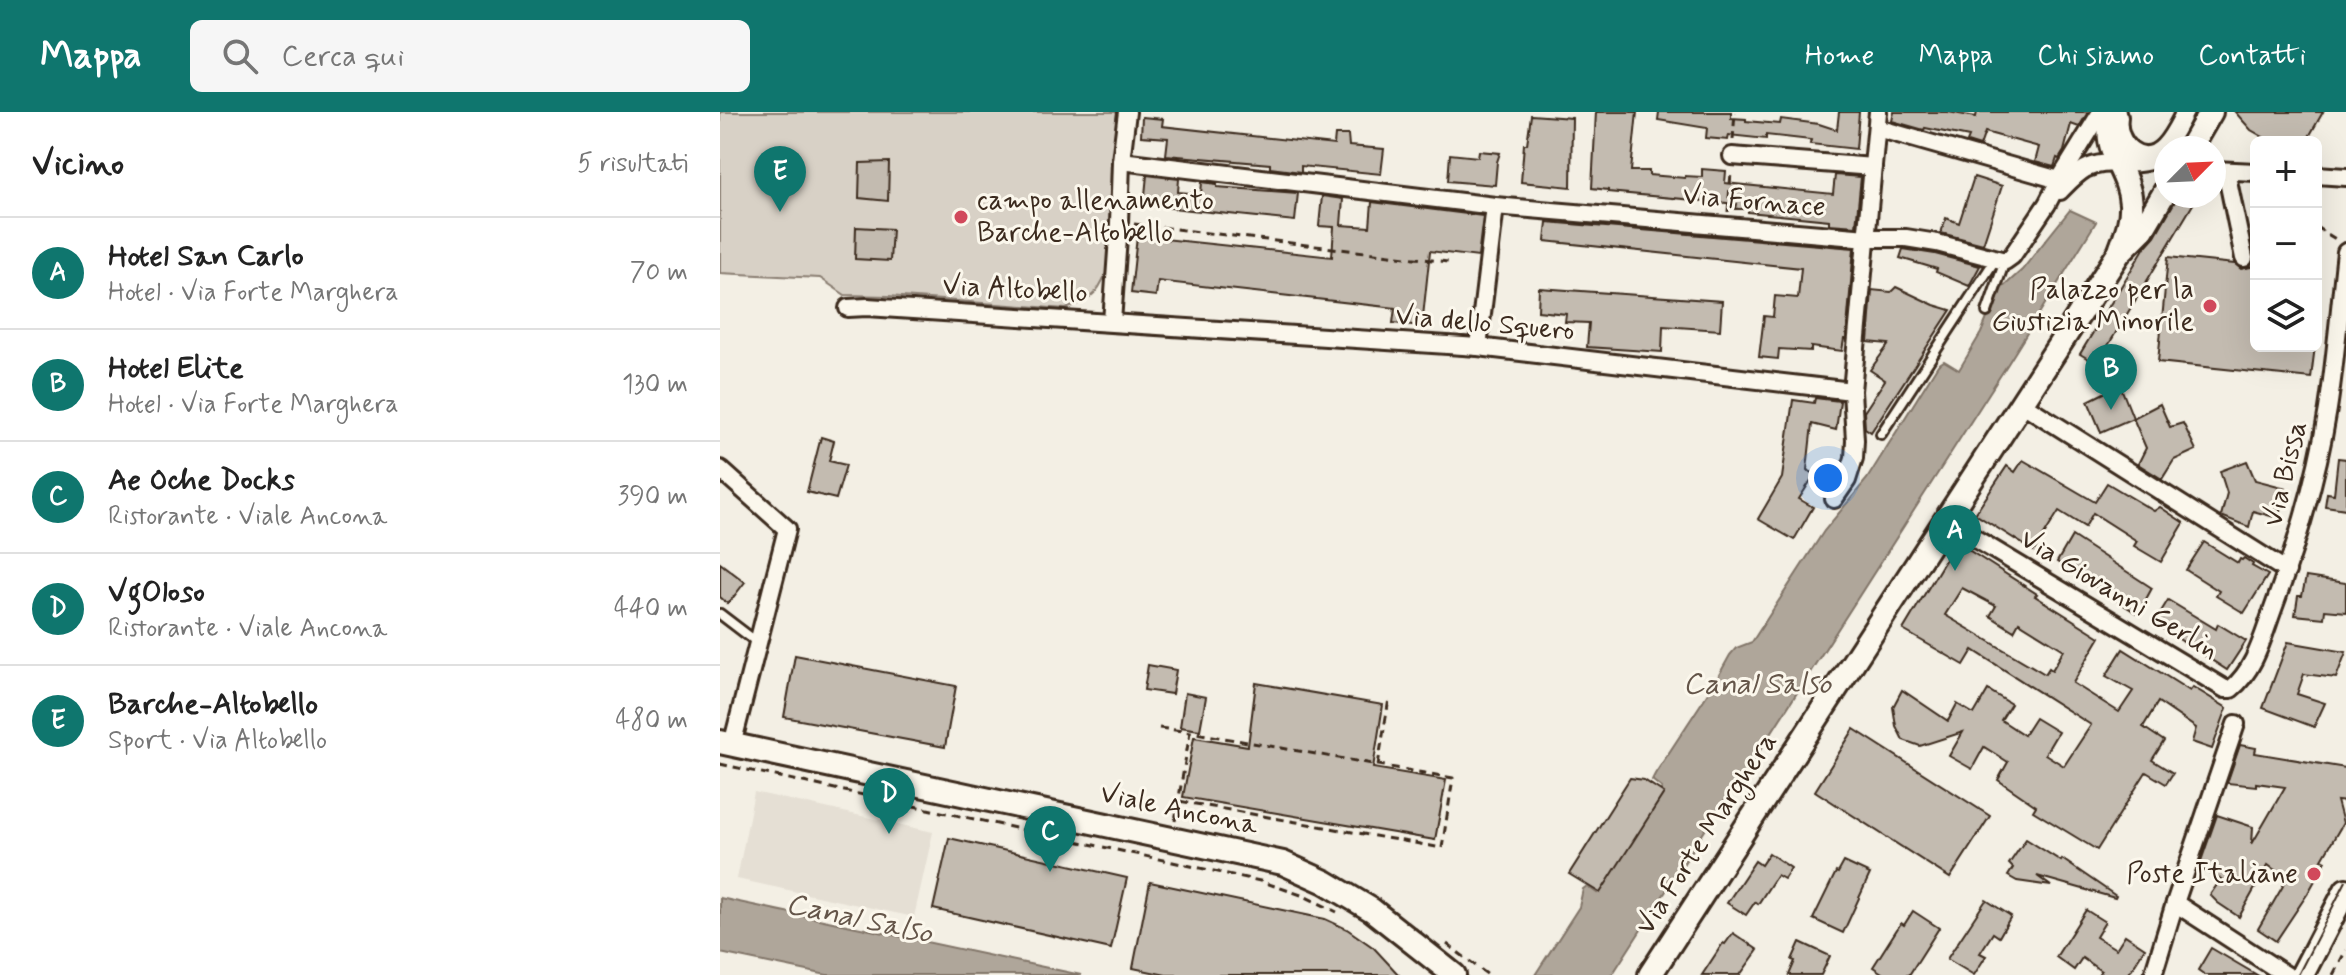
<!DOCTYPE html>
<html lang="it">
<meta charset="utf-8">
<style>
:root{--surface:#fff;--page:#f6f6f6;--text:#222;--muted:#767676;--line:#e0e0e0;--accent:#0f766e}
body{margin:0;font-family:Mynerve,sans-serif;background:var(--page);color:var(--text)}
.controls{position:absolute;right:24px;top:24px;display:grid;overflow:hidden;border-radius:12px;box-shadow:0 8px 32px #0002}
.controls button{width:72px;height:72px;display:grid;place-items:center;padding:0;border:0;border-bottom:2px solid var(--line);background:var(--surface);color:var(--text);font:40px sans-serif}
.compass{position:absolute;left:1434px;top:24px;width:72px;height:72px;border-radius:50%;background:var(--surface);box-shadow:0 8px 32px #0002;rotate:66deg}
.you{position:absolute;left:1108px;top:366px;width:28px;height:28px;margin:-20px;border:6px solid #fff;border-radius:50%;background:#1a73e8;box-shadow:0 0 0 12px #1a73e833}
.badge{display:grid;place-items:center;width:52px;height:52px;border-radius:50%;background:var(--accent);color:#fff;font-size:26px;font-weight:700}
.pin{position:absolute;translate:-50% -66px;filter:drop-shadow(0 2px 4px #0008)}
.pin::after{content:'';position:absolute;top:42px;width:28px;height:24px;background:inherit;clip-path:polygon(0 0,100% 0,50% 100%)}
.list{margin:0;padding:0;list-style:none}
h2{display:flex;justify-content:space-between;align-items:center;height:104px;margin:0;padding:0 32px;font-size:34px}
h2 small{font-size:26px;font-weight:400;color:var(--muted)}
.list li{display:grid;grid-template-columns:52px 1fr auto;gap:24px;align-items:center;box-sizing:border-box;height:112px;padding:0 32px;border-top:2px solid var(--line)}
.list b{display:block;font-size:30px;white-space:nowrap}
.list p{margin:0;font-size:26px;white-space:nowrap;color:var(--muted)}
.list em{font-size:26px;font-style:normal;color:var(--muted)}
.icon{flex:none;width:44px;height:44px;fill:none;stroke:currentColor;stroke-width:2;stroke-linecap:round;stroke-linejoin:round}
.map{position:relative;flex:none;width:1626px;height:863px;overflow:hidden}
header{display:flex;align-items:center;gap:48px;box-sizing:border-box;height:112px;padding:0 40px;background:var(--accent);color:#fff}
header strong{font-size:38px}
nav{display:flex;gap:44px;margin-inline-start:auto;font-size:28px}
.search{width:560px;height:72px;background:var(--page);display:flex;align-items:center;gap:20px;box-sizing:border-box;padding:0 28px;border-radius:12px;color:var(--muted);font-size:30px}
main{display:flex}
aside{flex:1;background:var(--surface)}
.map>svg:first-child{display:block}
</style>
<header>
<strong>Mappa</strong>
<div class="search"><svg class="icon" aria-label="search" viewBox="0 0 24 24"><circle cx="10" cy="10" r="6"/><path d="M15 15l6 6"/></svg>Cerca qui</div>
<nav><a>Home</a><a>Mappa</a><a>Chi siamo</a><a>Contatti</a></nav>
</header>
<main>
<aside>
<h2>Vicino<small>5 risultati</small></h2>
<ul class="list">
<li><span class="badge">A</span><div><b>Hotel San Carlo</b><p>Hotel · Via Forte Marghera</p></div><em>70 m</em></li>
<li><span class="badge">B</span><div><b>Hotel Elite</b><p>Hotel · Via Forte Marghera</p></div><em>130 m</em></li>
<li><span class="badge">C</span><div><b>Ae Oche Docks</b><p>Ristorante · Viale Ancona</p></div><em>390 m</em></li>
<li><span class="badge">D</span><div><b>VgOloso</b><p>Ristorante · Viale Ancona</p></div><em>440 m</em></li>
<li><span class="badge">E</span><div><b>Barche-Altobello</b><p>Sport · Via Altobello</p></div><em>480 m</em></li>
</ul>
</aside>
<div class="map">
<svg width="1626" height="863" viewBox="0 0 1626 863">
<rect width="100%" height="100%" fill="#f3efe4"/>
<filter id="ink" filterUnits="userSpaceOnUse"><feTurbulence type="fractalNoise" baseFrequency=".0125" numOctaves="2"/><feDisplacementMap in="SourceGraphic" scale="16" xChannelSelector="R" yChannelSelector="G"/><feConvolveMatrix kernelMatrix="1 2 1 2 8 2 1 2 1" color-interpolation-filters="sRGB"/></filter>
<g filter="url(#ink)">
<polygon fill="#e5dfd4" points="34,680 213,720 194,805 17,767"/>
<path fill="#d8d1c6" stroke="#8a7e72" stroke-width="2" d="M0,0h400l-10,151c-11,28 -14,35 -44,46l-178,-13 -43,-1 -25,-17 -100,-5z"/>
<g fill="#afa69a" stroke="#817468" stroke-width="2">
<polygon points="1350,98 1376,110 1289,250 1030,654 1000,695 892,863 815,863 859,795 863,777 867,774 877,781 942,676 932,668 935,662 994,572 1010,543 1016,536 1032,530 1104,419 1147,367 1218,253 1224,249 1239,258 1261,221 1276,184 1282,176 1302,158"/>
<polygon points="0,786 361,863 107,863 0,841"/>
</g>
<g fill="#c3bbb0" stroke="#3b2a1e" stroke-width="2" fill-rule="evenodd">
<polygon points="876,0 917,0 911,59 929,59 929,63 965,66 965,64 982,65 982,57 1006,59 1005,71 1113,82 1115,63 1141,65 1136,114 1109,112 1109,108 1028,100 1028,97 1016,97 1017,92 888,80 888,78 872,76"/>
<polygon points="939,0 1011,0 1011,6 1026,7 1026,9 1060,12 1061,7 1099,12 1117,18 1119,0 1139,0 1136,37 1090,32 1091,28 1046,23 1046,27 1009,23 1008,28 986,26 987,16 938,8"/>
<polygon points="1174,0 1228,0 1256,5 1257,0 1368,0 1359,15 1351,12 1344,39 1339,47 1337,46 1334,55 1315,50 1319,35 1265,20 1260,34 1247,30 1249,25 1205,16 1204,18 1172,9"/>
<polygon points="1515,0 1603,0 1586,30 1552,30 1531,18"/>
<polygon points="811,3 852,6 851,75 801,70 804,32 807,32"/>
<polygon points="422,5 443,7 442,14 614,33 615,23 628,23 629,34 664,37 661,62 581,54 581,60 550,56 550,52 446,43 448,26 421,24"/>
<polygon points="759,39 780,41 777,50 775,73 728,69 730,42 758,45"/>
<polygon points="169,50 168,89 139,86 140,51"/>
<polygon points="427,63 459,67 458,80 481,82 482,70 497,72 497,75 578,81 575,109 424,93"/>
<polygon points="1254,65 1282,74 1263,132 1221,121 1226,106 1239,111"/>
<polygon points="602,84 623,87 621,113 650,115 652,90 763,104 758,145 710,139 702,214 673,211 675,196 438,169 436,184 411,181 417,124 612,145 614,115 599,114"/>
<polygon points="1458,84 1478,84 1377,252 1360,242 1425,135 1435,124"/>
<polygon points="827,110 1134,136 1126,227 1124,227 1122,239 1091,235 1091,239 1059,237 1058,247 1039,245 1044,204 1053,205 1055,184 1078,186 1081,156 825,129"/>
<polygon points="136,115 172,117 170,149 135,147"/>
<polygon points="1183,137 1215,142 1260,154 1249,174 1216,160 1217,157 1180,146"/>
<polygon points="1448,145 1515,152 1521,157 1536,154 1536,234 1595,234 1591,266 1438,250"/>
<polygon points="1176,175 1214,193 1231,198 1151,320 1145,316 1144,300 1165,268 1150,258 1169,232 1148,230 1152,178 1171,180"/>
<polygon points="819,176 1002,189 1000,218 943,214 942,240 867,235 869,211 845,210 846,202 818,199"/>
<polygon points="1400,273 1413,306 1381,320 1368,289"/>
<polygon points="1095,286 1120,289 1116,318 1092,312 1087,358 1095,362 1079,387 1093,395 1074,428 1038,407 1062,366 1073,288 1094,291"/>
<polygon points="1440,292 1450,315 1463,311 1476,338 1454,348 1442,367 1418,352 1426,336 1413,306"/>
<polygon points="101,325 114,329 109,349 126,353 116,387 87,380"/>
<polygon points="1618,346 1626,347 1626,397 1605,394 1607,381 1614,382"/>
<polygon points="1303,348 1375,390 1387,371 1434,399 1440,395 1464,411 1441,450 1414,434 1417,429 1373,401 1365,415 1339,399 1314,439 1255,402 1287,354 1295,360"/>
<polygon points="1527,349 1535,368 1566,376 1558,406 1533,399 1529,415 1501,404 1507,381 1500,359"/>
<polygon points="1352,424 1432,476 1418,502 1337,450"/>
<path d="M1236,430l81,52 -2,2 65,41 -27,46 46,29 14,-21 -27,-15 17,-27 67,42 3,-4 34,21 -15,41 -20,-7 4,-14 -38,-26 -15,25 21,14 -12,19 21,13 -7,11 -20,-12 -49,78 -64,-39 3,-5 -38,-26 10,-18 -24,-15 -12,22 -23,-13 14,-24 -43,14 -17,-6 -7,-14 -3,-19 9,-17 46,31 9,-17 17,10 14,-24 23,14 -10,16 23,15 11,-17 23,14 -13,22 19,12 27,-41 -118,-75 -9,15 -61,-35zM1242,476l34,18 -6,10 24,15 5,-9 45,28 -12,20 -3,-2 -4,6 -100,-59z"/>
<polygon points="1484,430 1518,451 1520,447 1522,448 1524,446 1533,452 1532,454 1548,463 1524,501 1496,484 1499,479 1466,458"/>
<polygon points="0,451 25,470 8,492 0,485"/>
<polygon points="1586,465 1626,471 1626,500 1605,498 1604,506 1575,503 1578,484 1582,484"/>
<polygon points="1448,488 1496,517 1498,512 1526,529 1507,558 1434,511"/>
<polygon points="1568,530 1626,540 1616,566 1584,562 1577,582 1605,591 1594,615 1543,596"/>
<polygon points="75,543 236,574 225,635 64,605"/>
<polygon points="428,553 456,558 452,582 424,578"/>
<polygon points="536,571 663,593 653,656 726,668 715,728 463,685 474,625 528,634"/>
<polygon points="465,581 486,585 480,618 460,615"/>
<polygon points="1134,617 1270,704 1230,766 1095,679"/>
<polygon points="1520,633 1536,636 1535,641 1626,656 1626,690 1617,689 1623,711 1602,747 1606,749 1588,781 1556,829 1538,817 1567,767 1548,753 1519,805 1498,791 1490,783 1501,767 1482,758 1483,753 1480,752 1497,703 1533,715 1532,732 1565,675 1536,671 1536,674 1507,671"/>
<polygon points="910,666 924,668 944,681 880,781 849,762"/>
<polygon points="229,726 407,766 391,837 213,797"/>
<polygon points="1306,727 1341,749 1342,747 1396,784 1395,786 1317,764 1331,774 1297,769 1288,764 1293,756 1289,752"/>
<polygon points="1049,741 1071,756 1064,767 1057,763 1038,792 1035,790 1026,803 1007,791 1035,749 1041,753"/>
<polygon points="1124,750 1150,762 1123,821 1093,807 1116,760 1118,761"/>
<polygon points="430,770 605,807 627,817 654,836 679,863 446,863 413,856"/>
<polygon points="1266,788 1291,804 1279,825 1273,821 1260,841 1266,844 1254,863 1227,847"/>
<polygon points="1366,798 1385,810 1376,825 1396,837 1405,823 1425,836 1408,863 1379,863 1381,859 1362,846 1354,858 1336,845"/>
<polygon points="1193,799 1219,816 1189,863 1165,863 1153,855 1181,811 1184,813"/>
<polygon points="1013,821 1038,838 1020,863 982,863 1003,831 1005,832"/>
<polygon points="1080,830 1110,844 1101,863 1069,863 1075,849 1072,848"/>
<polygon points="1491,836 1537,863 1485,863 1478,858"/>
</g>
<g fill="none" stroke-linecap="round" stroke-linejoin="round">
<defs>
<g id="lane">
<polyline points="1267,200 1285,149"/>
<polyline points="1161,322 1275,148"/>
<polyline points="0,502 38,531"/>
</g>
<g id="street">
<path d="M1399,5c-4,27 23,52 45,29 9,-9 15,-23 21,-34"/>
<polyline points="1157,16 1339,68"/>
<polyline points="1012,44 1153,55"/>
<polyline points="401,49 775,94 1147,126 1186,126 1217,131 1285,149 1292,144 1327,92 1341,65 1381,0"/>
<polyline points="1494,58 1536,60"/>
<polyline points="1506,59 1524,146"/>
<polyline points="1596,63 1626,65"/>
<path d="M1340,79c8,-8 15,-16 25,-22 27,-14 54,5 81,-17"/>
<polyline points="128,196 147,195 758,235 1132,279"/>
<polyline points="392,210 399,111 401,49 407,0"/>
<polyline points="758,235 775,94"/>
<polyline points="1301,291 1567,459"/>
<polyline points="0,357 67,417 12,633"/>
<polyline points="1114,387 1127,368 1134,346 1135,328 1132,279 1158,0"/>
<path d="M1226,409l279,168h6c24,-19 32,-53 42,-80 24,-65 44,-131 55,-200 8,-52 12,-105 18,-157"/>
<polyline points="1455,791 1566,863"/>
<polyline points="1433,863 1455,791 1516,612"/>
</g>
<g id="secondary">
<path d="M1394,0c-16,37 15,56 17,92 1,16 -5,30 -10,44"/>
<polyline points="1470,36 1491,0"/>
<polyline points="0,630 563,751 605,770 652,798 734,863"/>
<polyline points="930,863 1399,141 1423,117 1446,78"/>
<polyline points="1582,863 1626,778"/>
</g>
</defs>
<use href="#lane" stroke="#3b2a1e" stroke-width="14"/>
<use href="#street" stroke="#3b2a1e" stroke-width="22"/>
<use href="#secondary" stroke="#3b2a1e" stroke-width="28"/>
<g stroke="#3b2a1e" stroke-width="3" stroke-dasharray="8 6" stroke-linecap="butt">
<polyline points="1013,28 1015,0"/>
<polyline points="1008,100 1011,60"/>
<polyline points="414,112 728,150"/>
<polyline points="1596,115 1617,128"/>
<polyline points="439,616 470,620"/>
<polyline points="0,652 540,769 584,784 617,800"/>
<polyline points="658,653 669,587"/>
<polyline points="455,709 470,620 733,666 722,736 459,689"/>
<polyline points="727,832 768,863"/>
<polyline points="1613,863 1626,838"/>
</g>
<use href="#lane" stroke="#fbf7ec" stroke-width="8"/>
<use href="#street" stroke="#fbf7ec" stroke-width="16"/>
<use href="#secondary" stroke="#fbf7ec" stroke-width="22"/>
<polyline stroke="#3b2a1e" stroke-width="2" points="1578,863 1626,769"/>
</g>
</g>
<g fill="#d1495b" stroke="#fbf7ec" stroke-width="3">
<circle cx="241" cy="105" r="8"/>
<circle cx="1490" cy="194" r="8"/>
<circle cx="1594" cy="762" r="8"/>
</g>
<g text-anchor="middle" dominant-baseline="central" stroke-width="6" stroke-linejoin="round" paint-order="stroke">
<g font-size="28" fill="#3b2a1e" stroke="#fbf7ec" text-anchor="end">
<text x="257" y="89" text-anchor="start">campo allenamento<tspan x="257" dy="32">Barche-Altobello</tspan></text>
<text x="1474" y="178">Palazzo per la<tspan x="1474" dy="32">Giustizia Minorile</tspan></text>
<text x="1578" y="762">Poste Italiane</text>
</g>
<g font-size="28" fill="#3b2a1e" stroke="#fbf7ec">
<text transform="translate(1034 90) rotate(5)">Via Fornace</text>
<text transform="translate(295 178) rotate(3)">Via Altobello</text>
<text transform="translate(765 212) rotate(5)">Via dello Squero</text>
<text transform="translate(1566 362) rotate(-76)">Via Bissa</text>
<text transform="translate(1399 483) rotate(31)">Via Giovanni Gerlin</text>
<text transform="translate(459 698) rotate(12)">Viale Ancona</text>
<text transform="translate(987 722) rotate(-57)">Via Forte Marghera</text>
</g>
<g font-size="30" font-style="italic" fill="#645549" stroke="#fbf7ec">
<text x="1037" y="572">Canal Salso</text>
<text transform="translate(139 807) rotate(12)">Canal Salso</text>
</g>
</g>
</svg>
<div class="controls">
<button>+</button>
<button>−</button>
<button><svg class="icon" aria-label="layers" viewBox="0 0 24 24"><path d="M12 4l9 5-9 5-9-5zM3 14l9 5 9-5"/></svg></button>
</div>
<svg class="compass" viewBox="-18 -18 36 36"><path d="M0-13l5 13h-10z" fill="#e53935"/><path d="M0 13l5-13h-10z" fill="#767676"/></svg>
<div class="you"></div>
<div class="pin badge" style="left:1235px;top:459px">A</div>
<div class="pin badge" style="left:1391px;top:298px">B</div>
<div class="pin badge" style="left:330px;top:760px">C</div>
<div class="pin badge" style="left:169px;top:722px">D</div>
<div class="pin badge" style="left:60px;top:100px">E</div>
</div>
</main>
